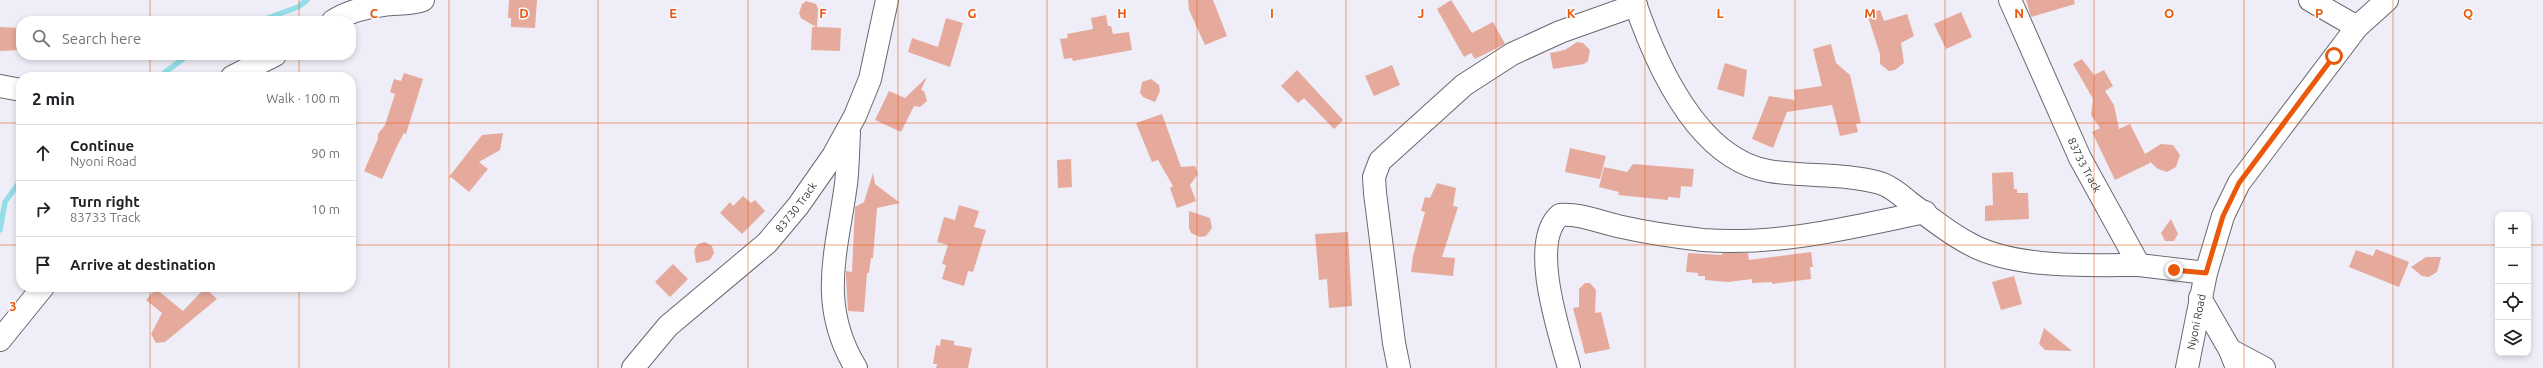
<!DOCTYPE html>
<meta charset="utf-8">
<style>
:root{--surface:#fff;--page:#f6f6f6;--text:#202124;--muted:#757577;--line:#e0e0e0}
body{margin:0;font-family:Ubuntu,sans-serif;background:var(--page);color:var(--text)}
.controls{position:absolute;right:12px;bottom:12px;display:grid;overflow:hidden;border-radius:8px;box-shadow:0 2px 6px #0003}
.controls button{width:36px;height:36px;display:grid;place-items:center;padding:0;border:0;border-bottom:1px solid var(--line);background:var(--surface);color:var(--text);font:20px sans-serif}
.stop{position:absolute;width:12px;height:12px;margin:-9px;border:3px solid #ea580c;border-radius:50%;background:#fff}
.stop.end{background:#ea580c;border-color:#fff;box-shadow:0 1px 4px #0008}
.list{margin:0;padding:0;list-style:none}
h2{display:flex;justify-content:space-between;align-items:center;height:52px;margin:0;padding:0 16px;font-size:17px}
h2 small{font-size:13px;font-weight:400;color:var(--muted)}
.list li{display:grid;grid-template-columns:26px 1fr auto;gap:12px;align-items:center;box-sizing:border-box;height:56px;padding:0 16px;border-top:1px solid var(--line)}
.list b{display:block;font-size:15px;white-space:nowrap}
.list p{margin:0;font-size:13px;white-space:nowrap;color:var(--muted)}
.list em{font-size:13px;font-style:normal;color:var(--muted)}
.icon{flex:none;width:22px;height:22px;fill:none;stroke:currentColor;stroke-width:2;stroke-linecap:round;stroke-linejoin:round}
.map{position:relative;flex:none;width:2543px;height:368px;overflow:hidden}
.search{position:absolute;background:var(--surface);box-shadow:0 2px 6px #0003;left:16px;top:16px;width:340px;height:44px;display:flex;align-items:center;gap:10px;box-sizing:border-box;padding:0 14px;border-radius:16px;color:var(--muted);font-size:15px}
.panel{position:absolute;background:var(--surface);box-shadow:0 2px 6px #0003;left:16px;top:72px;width:340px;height:220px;border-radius:16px}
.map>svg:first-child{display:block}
</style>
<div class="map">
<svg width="2543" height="368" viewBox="0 0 2543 368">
<rect width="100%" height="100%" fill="#efeef8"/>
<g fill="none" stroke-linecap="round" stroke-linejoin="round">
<g stroke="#95dee7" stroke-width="5.5">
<polyline points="260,21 298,7 307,0"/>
<polyline points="159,77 188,55"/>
<polyline points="0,230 5,202 21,180"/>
</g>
</g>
<g fill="#e5aa9c">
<polygon points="509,0 537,0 535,28 511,27 511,18 508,18"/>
<polygon points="1188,0 1213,0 1227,36 1205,45 1189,10"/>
<polygon points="1451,0 1472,33 1493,22 1505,44 1475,59 1471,53 1464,57 1437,9"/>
<polygon points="2026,0 2074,0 2075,4 2031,17"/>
<polygon points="806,1 816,4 818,9 817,27 841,28 840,51 811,50 812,27 816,27 801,18 799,13 802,4"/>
<polygon points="1880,10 1884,21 1907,14 1914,36 1901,43 1904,63 1895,70 1889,71 1880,64 1880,54 1867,14"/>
<polygon points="1961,12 1972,37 1946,49 1934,24"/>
<polygon points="1106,15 1108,26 1111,26 1113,34 1129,32 1132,50 1073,61 1072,58 1064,59 1060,39 1068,38 1067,34 1093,29 1091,18"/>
<polygon points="946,18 963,23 950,67 908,52 912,38 938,47"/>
<polygon points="0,27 21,28 21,50 0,51"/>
<polygon points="1577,42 1583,43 1590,50 1588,61 1584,64 1553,69 1550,53 1565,50"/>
<polygon points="1831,44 1836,63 1850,75 1861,123 1856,124 1858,132 1840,136 1832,105 1787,112 1773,148 1752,139 1769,96 1795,100 1794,90 1822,86 1813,49"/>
<polygon points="2082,59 2094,75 2104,70 2113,86 2105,91 2114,105 2119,129 2130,124 2145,154 2161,144 2173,145 2180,155 2176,167 2167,172 2158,169 2149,161 2150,163 2115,180 2092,132 2100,128 2091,115 2093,99 2073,64"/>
<polygon points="1725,63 1747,70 1744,97 1717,89"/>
<polygon points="1392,65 1400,85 1374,96 1365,76"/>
<polygon points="1297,70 1343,120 1334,129 1304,98 1298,103 1281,86"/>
<polygon points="404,73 423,79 406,134 404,133 398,144 382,179 364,171 378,139 378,134 385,125 395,94 390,92 394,79 401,81"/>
<polygon points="927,77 921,90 924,91 927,101 920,107 914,106 901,132 875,120 889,91 905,98"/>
<polygon points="1151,79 1159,85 1160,91 1155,102 1143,97 1140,93 1142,82"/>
<polygon points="1162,114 1181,167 1195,166 1198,174 1190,185 1196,201 1177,208 1170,188 1173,186 1158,160 1152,162 1136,123"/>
<polygon points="503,133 500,150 479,162 488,169 469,192 451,177 448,178 482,135"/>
<polygon points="1570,148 1606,156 1600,179 1565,172"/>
<polygon points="1071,159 1072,187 1058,188 1057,160"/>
<polygon points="1633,164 1694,169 1692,187 1681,186 1680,198 1668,197 1668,200 1618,195 1619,192 1599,187 1604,167 1627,172"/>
<polygon points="2013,172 2014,189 2017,189 2017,193 2028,193 2029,219 1985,221 1985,206 1993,205 1992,173"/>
<polygon points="873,173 875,184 900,203 877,208 873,258 871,258 869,273 867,273 864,312 848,311 846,278 846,271 852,272 855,207 864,202"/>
<polygon points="1437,183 1456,188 1453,206 1458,207 1442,257 1455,258 1453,276 1411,272 1413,256 1425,212 1421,211 1425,197 1430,198"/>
<polygon points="743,196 751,203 755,200 765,211 742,234 720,213 730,202 733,206"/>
<polygon points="959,205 979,211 974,227 986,230 973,272 968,271 964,286 942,279 946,265 942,264 948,245 937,242 944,217 955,220"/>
<polygon points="1189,211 1210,218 1212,228 1206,236 1200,237 1191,233 1189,228"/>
<polygon points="2171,219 2178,234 2174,241 2165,241 2161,233"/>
<polygon points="1348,232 1352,306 1329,308 1327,279 1319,280 1315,234"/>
<polygon points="705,242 712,246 714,253 710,260 696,263 694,250 698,244"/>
<polygon points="2376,249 2409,262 2399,287 2349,267 2356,250 2373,256"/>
<polygon points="1811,252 1813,267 1810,267 1811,279 1772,284 1772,282 1752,283 1752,279 1728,282 1705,280 1705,276 1698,276 1698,273 1686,272 1688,253 1721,255 1723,253 1748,253 1749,260"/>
<polygon points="2426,257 2441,257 2437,272 2429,277 2422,276 2411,267"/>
<polygon points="673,264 688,279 670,297 655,282"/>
<polygon points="2014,276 2022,304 2001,310 1992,282"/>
<polygon points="1585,283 1590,283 1596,290 1595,313 1601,312 1610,349 1585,354 1573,308 1579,307 1579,289"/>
<polygon points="205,288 217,299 165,342 156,343 151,334 162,313 146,300 156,289 183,311"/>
<polygon points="2044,328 2072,351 2045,350 2039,344"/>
<polygon points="941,339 954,341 954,345 972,348 968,368 936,368 937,364 933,364 936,345 940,346"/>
</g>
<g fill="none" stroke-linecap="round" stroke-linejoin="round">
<defs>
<g id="minor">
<path d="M1634,0c21,62 63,159 135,171 36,6 76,2 111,12 10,3 21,12 29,19 19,14 38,30 59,41 45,26 120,22 171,22"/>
<path id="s1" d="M2010,0l70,158 59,107 67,8"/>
<polyline points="2310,0 2357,27"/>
<path d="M333,21c14,-9 34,-14 50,-16 14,-2 27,0 40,-5"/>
<polyline points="232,77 275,55"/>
<path d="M849,133c-1,17 -1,34 -3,51 -9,67 -29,120 10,184"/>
<polyline points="2200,298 2230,350 2237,368"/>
<polyline points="2230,350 2264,368"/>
<path id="s2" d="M633,368l35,-42 99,-83 31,-37 35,-50 22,-40 15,-37 17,-79"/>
<polyline points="1399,368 1394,343 1375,193 1374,177 1380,161 1464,85 1512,54 1560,32 1636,5"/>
<path d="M1569,368c-9,-34 -41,-126 -9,-153 20,-2 42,8 62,12 27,6 54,10 81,13 76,6 149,-13 222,-28"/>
</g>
<g id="tertiary">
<polyline points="0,86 21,90"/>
<polyline points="0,340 43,287"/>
<path id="s3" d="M2187,368l19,-95 17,-57 16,-33 118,-156 30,-27"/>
</g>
</defs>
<use href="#minor" stroke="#696871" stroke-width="24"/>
<use href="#tertiary" stroke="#696871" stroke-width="24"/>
<use href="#minor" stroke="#fff" stroke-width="22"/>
<use href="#tertiary" stroke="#fff" stroke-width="22"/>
</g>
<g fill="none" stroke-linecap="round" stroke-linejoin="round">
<polyline stroke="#ea580c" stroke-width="5" points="2174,270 2206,273 2223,216 2239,183 2334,56"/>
</g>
<path fill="none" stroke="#e8590c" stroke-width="1" stroke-opacity="0.55" d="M150,0v21M299,0v21M449,0v368M598,0v368M748,0v368M898,0v368M1047,0v368M1197,0v368M1346,0v368M1496,0v368M1645,0v368M1795,0v368M1945,0v368M2094,0v368M2244,0v368M2393,0v368M150,55v22M299,55v22M0,123h21M351,123h2192M0,245h21M351,245h2147M2528,245h15M150,287v81M299,287v81"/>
<g text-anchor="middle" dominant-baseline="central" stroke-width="3" stroke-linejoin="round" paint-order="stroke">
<g font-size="11" fill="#39393d" stroke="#fcfcfe">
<text stroke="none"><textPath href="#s1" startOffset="181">83733 Track</textPath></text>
<text stroke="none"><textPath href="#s2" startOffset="230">83730 Track</textPath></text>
<text stroke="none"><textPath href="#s3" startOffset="47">Nyoni Road</textPath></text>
</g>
</g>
<g font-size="13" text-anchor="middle" font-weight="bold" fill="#e8590c" stroke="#fcfcfe" stroke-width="3" stroke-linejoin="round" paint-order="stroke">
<text x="374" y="18">C</text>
<text x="524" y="18">D</text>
<text x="673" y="18">E</text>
<text x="823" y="18">F</text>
<text x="972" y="18">G</text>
<text x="1122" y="18">H</text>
<text x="1272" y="18">I</text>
<text x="1421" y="18">J</text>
<text x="1571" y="18">K</text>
<text x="1720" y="18">L</text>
<text x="1870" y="18">M</text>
<text x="2019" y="18">N</text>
<text x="2169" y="18">O</text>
<text x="2319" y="18">P</text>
<text x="2468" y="18">Q</text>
<text x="13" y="311">3</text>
</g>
</svg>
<div class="controls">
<button>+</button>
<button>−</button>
<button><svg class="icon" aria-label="locate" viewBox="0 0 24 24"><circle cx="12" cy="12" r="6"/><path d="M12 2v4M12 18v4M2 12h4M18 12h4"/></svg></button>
<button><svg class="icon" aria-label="layers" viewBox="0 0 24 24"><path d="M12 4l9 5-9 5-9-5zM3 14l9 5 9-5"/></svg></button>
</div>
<div class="stop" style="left:2334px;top:56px"></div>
<div class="stop end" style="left:2174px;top:270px"></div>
<div class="search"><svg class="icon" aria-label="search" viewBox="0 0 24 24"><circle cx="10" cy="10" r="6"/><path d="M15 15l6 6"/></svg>Search here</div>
<section class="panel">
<h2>2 min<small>Walk · 100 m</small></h2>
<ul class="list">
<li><svg class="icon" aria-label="ahead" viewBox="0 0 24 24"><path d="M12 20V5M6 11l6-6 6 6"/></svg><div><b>Continue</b><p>Nyoni Road</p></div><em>90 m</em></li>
<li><svg class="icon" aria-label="right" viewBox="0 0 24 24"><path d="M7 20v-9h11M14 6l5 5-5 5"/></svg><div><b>Turn right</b><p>83733 Track</p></div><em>10 m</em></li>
<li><svg class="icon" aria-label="arrive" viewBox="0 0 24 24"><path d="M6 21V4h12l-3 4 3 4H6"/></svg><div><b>Arrive at destination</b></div></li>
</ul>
</section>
</div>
